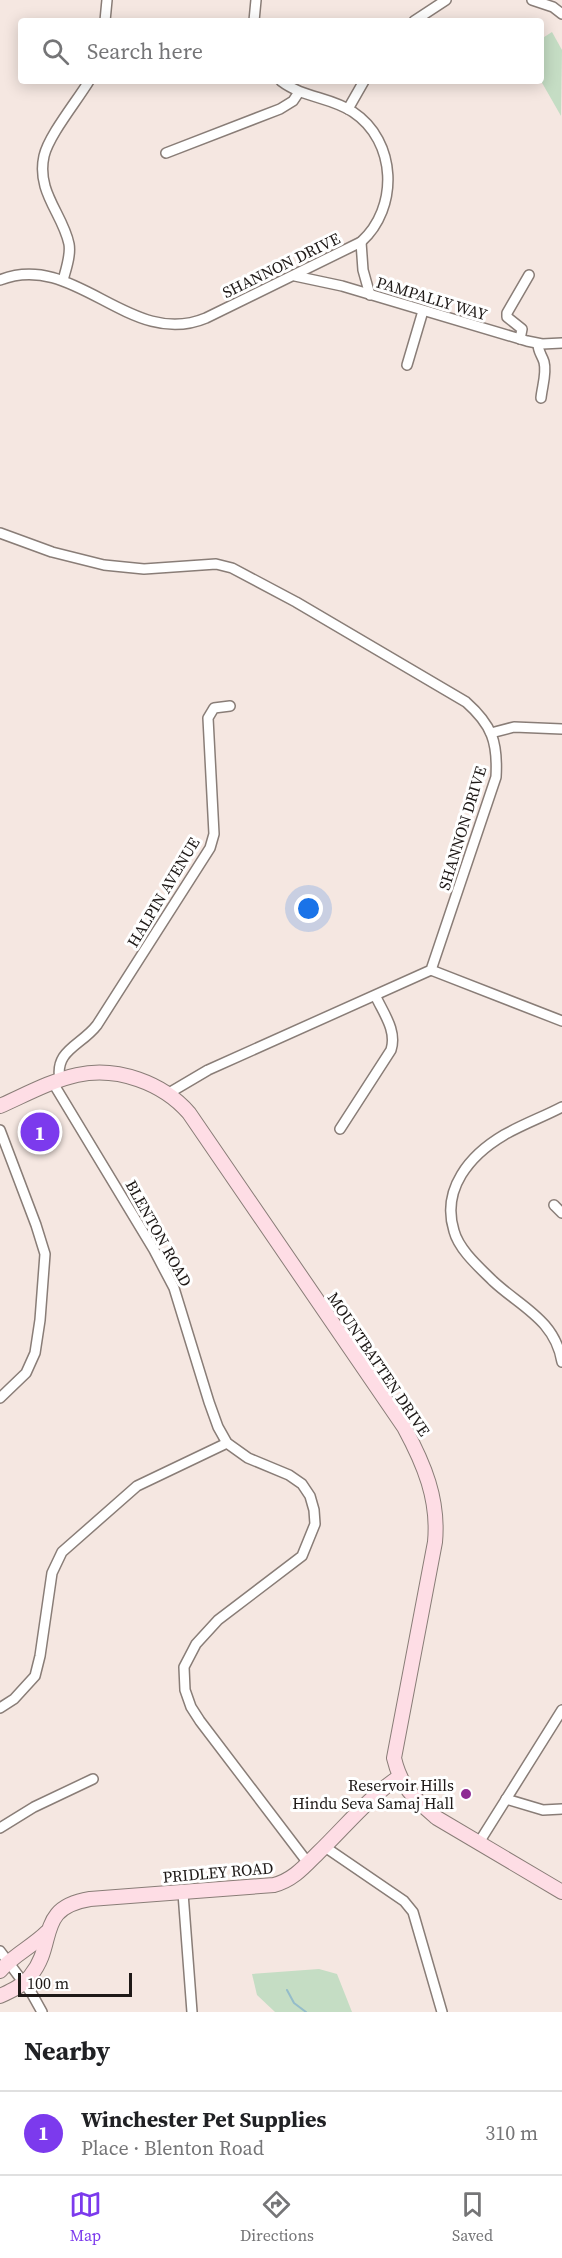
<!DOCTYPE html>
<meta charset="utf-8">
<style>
:root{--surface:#fff;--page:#f6f6f6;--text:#202124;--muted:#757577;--line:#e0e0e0;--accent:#7c3aed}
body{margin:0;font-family:"Source Serif 4",serif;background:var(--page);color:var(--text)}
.scale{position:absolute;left:18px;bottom:15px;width:114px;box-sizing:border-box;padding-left:6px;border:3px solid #1e1917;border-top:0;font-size:16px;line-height:21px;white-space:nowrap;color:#1e1917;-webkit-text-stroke:4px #fff;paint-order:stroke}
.you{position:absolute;left:309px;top:909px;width:21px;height:21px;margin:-15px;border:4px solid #fff;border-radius:50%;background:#1a73e8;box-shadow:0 0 0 9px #1a73e833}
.badge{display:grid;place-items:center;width:39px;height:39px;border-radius:50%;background:var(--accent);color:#fff;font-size:20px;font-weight:700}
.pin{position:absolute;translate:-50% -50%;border:3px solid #fff;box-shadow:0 2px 6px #0006}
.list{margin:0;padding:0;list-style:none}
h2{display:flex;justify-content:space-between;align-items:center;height:78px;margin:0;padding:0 24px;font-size:26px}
h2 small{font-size:20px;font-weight:400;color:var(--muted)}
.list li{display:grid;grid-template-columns:39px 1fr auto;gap:18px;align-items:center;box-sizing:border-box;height:84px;padding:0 24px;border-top:2px solid var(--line)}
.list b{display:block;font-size:22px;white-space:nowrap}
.list p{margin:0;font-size:20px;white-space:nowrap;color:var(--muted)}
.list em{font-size:20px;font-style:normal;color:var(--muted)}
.icon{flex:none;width:33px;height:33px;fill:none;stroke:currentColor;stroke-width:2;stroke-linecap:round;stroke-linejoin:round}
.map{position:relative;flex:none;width:562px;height:2012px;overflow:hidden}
.search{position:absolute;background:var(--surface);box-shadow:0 3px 15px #0003;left:18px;right:18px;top:18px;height:66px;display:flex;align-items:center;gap:15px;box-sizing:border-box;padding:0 21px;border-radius:6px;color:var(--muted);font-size:22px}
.sheet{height:162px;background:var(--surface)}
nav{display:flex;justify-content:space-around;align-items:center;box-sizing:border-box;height:84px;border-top:2px solid var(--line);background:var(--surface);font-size:16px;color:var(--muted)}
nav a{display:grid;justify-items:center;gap:3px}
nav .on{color:var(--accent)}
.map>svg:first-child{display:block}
</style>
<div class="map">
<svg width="562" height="2012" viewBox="0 0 562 2012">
<rect width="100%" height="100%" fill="#f5e7e1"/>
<g fill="#c5ddc4">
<polygon points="552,32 562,50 561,116 541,81 541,39"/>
<polygon points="319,1969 337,1974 352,2012 275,2012 257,1995 252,1974"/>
</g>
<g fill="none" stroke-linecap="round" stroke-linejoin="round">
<polyline stroke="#94bcca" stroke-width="2" points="287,1990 294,2003 306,2012"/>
<defs>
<g id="street">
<polyline points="532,0 553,7 562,14"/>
<polyline points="105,21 107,0"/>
<polyline points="254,21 256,0"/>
<polyline points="414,21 446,0"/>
<polyline points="348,109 364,81"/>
<polyline points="166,153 280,109 293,101 299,92"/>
<polyline points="361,242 363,270 370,295"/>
<polyline points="295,276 342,286 527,341 542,344 562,343"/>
<path d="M0,280c75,-30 130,70 206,38l155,-76c38,-34 36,-101 -8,-130 -22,-15 -50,-14 -72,-31"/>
<path d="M63,280c3,-11 8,-25 6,-36 -6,-30 -33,-52 -25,-88 5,-21 33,-55 45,-75"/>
<polyline points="520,339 522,329 507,317 507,313 529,275"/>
<path d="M538,344c0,8 4,11 6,18 3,11 -2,25 -3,36"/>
<polyline points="407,365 423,311"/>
<path d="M0,533l52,19 52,13 40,4 72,-5 16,4 64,34 170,100c26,23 32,40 30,75l-65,193 -223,100 -39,23"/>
<polyline points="491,733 514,727 562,729"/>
<polyline points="431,970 562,1021"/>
<path d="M60,1080c-6,-30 21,-34 37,-55l113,-177 4,-14 -6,-116 6,-10 16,-2"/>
<polyline points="53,1083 154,1250 174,1288 209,1402 218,1427 227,1443 248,1458 289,1475 302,1484 310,1496 314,1510 315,1524 302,1556 218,1620 196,1644 184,1667 185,1690 191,1707 200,1721 308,1863"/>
<path d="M562,1107c-19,10 -39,17 -58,28 -34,20 -63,54 -50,96 5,19 26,37 39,50 28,26 62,39 69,81"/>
<path d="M340,1129l51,-79c6,-19 -7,-36 -15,-53"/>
<polyline points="0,1130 36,1225 45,1254 40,1320 35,1353 26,1373 0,1398"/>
<polyline points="554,1205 562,1213"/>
<polyline points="0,1708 14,1699 35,1676 40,1656 52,1573 62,1552 137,1486 227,1443"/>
<polyline points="506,1799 543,1810 562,1809"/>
<polyline points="0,1828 34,1807 93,1779"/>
<polyline points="478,1844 562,1710"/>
<polyline points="325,1847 404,1901 413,1912 442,2012"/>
<polyline points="183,1893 192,2012"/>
<polyline points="0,1951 32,1994 42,2012"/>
</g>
<g id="secondary">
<path d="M0,1106c25,-11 50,-25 77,-31 40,-9 86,8 112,38l215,314c20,37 35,72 31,115l-41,216c7,30 21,41 43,60l125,74"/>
<path d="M0,1971c13,-16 32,-24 47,-39"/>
<path d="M0,1996c11,-5 24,-11 31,-21 26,-32 4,-67 59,-76l184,-14c19,-5 30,-18 44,-32 27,-26 50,-55 81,-76"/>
</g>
</defs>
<use href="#street" stroke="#897d77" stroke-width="12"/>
<use href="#secondary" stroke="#897d77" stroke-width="16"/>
<use href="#street" stroke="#fff" stroke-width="9"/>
<use href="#secondary" stroke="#fedde5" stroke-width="14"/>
</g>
<circle fill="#8e2b93" stroke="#fff" stroke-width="2" cx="466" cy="1794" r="6"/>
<g text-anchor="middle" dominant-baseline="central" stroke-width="6" stroke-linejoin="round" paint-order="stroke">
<g font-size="16" fill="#1e1917" stroke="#fff">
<text transform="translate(281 265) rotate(-26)">SHANNON DRIVE</text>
<text transform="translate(432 298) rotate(17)">PAMPALLY WAY</text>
<text transform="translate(462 828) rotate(-73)">SHANNON DRIVE</text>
<text transform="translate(163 892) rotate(-59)">HALPIN AVENUE</text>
<text transform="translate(159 1233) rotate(61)">BLENTON ROAD</text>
<text transform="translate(379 1364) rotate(56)">MOUNTBATTEN DRIVE</text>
<text transform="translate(218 1872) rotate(-5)">PRIDLEY ROAD</text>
</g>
<g font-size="16" fill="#1e1917" stroke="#fff" text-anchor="end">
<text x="454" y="1785">Reservoir Hills<tspan x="454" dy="18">Hindu Seva Samaj Hall</tspan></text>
</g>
</g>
</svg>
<div class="scale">100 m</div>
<div class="you"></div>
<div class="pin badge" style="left:40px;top:1132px">1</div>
<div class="search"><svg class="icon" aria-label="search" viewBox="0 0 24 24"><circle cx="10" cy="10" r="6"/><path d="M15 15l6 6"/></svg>Search here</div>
</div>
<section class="sheet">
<h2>Nearby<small></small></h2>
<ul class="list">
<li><span class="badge">1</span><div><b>Winchester Pet Supplies</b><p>Place · Blenton Road</p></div><em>310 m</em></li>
</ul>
</section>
<nav>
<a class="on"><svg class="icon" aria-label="map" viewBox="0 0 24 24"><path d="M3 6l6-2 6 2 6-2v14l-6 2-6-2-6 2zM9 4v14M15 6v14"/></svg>Map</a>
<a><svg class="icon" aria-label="directions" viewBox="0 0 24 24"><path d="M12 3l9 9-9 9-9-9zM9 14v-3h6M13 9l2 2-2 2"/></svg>Directions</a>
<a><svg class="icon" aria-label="saved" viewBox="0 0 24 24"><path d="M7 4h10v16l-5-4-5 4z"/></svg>Saved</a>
</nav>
